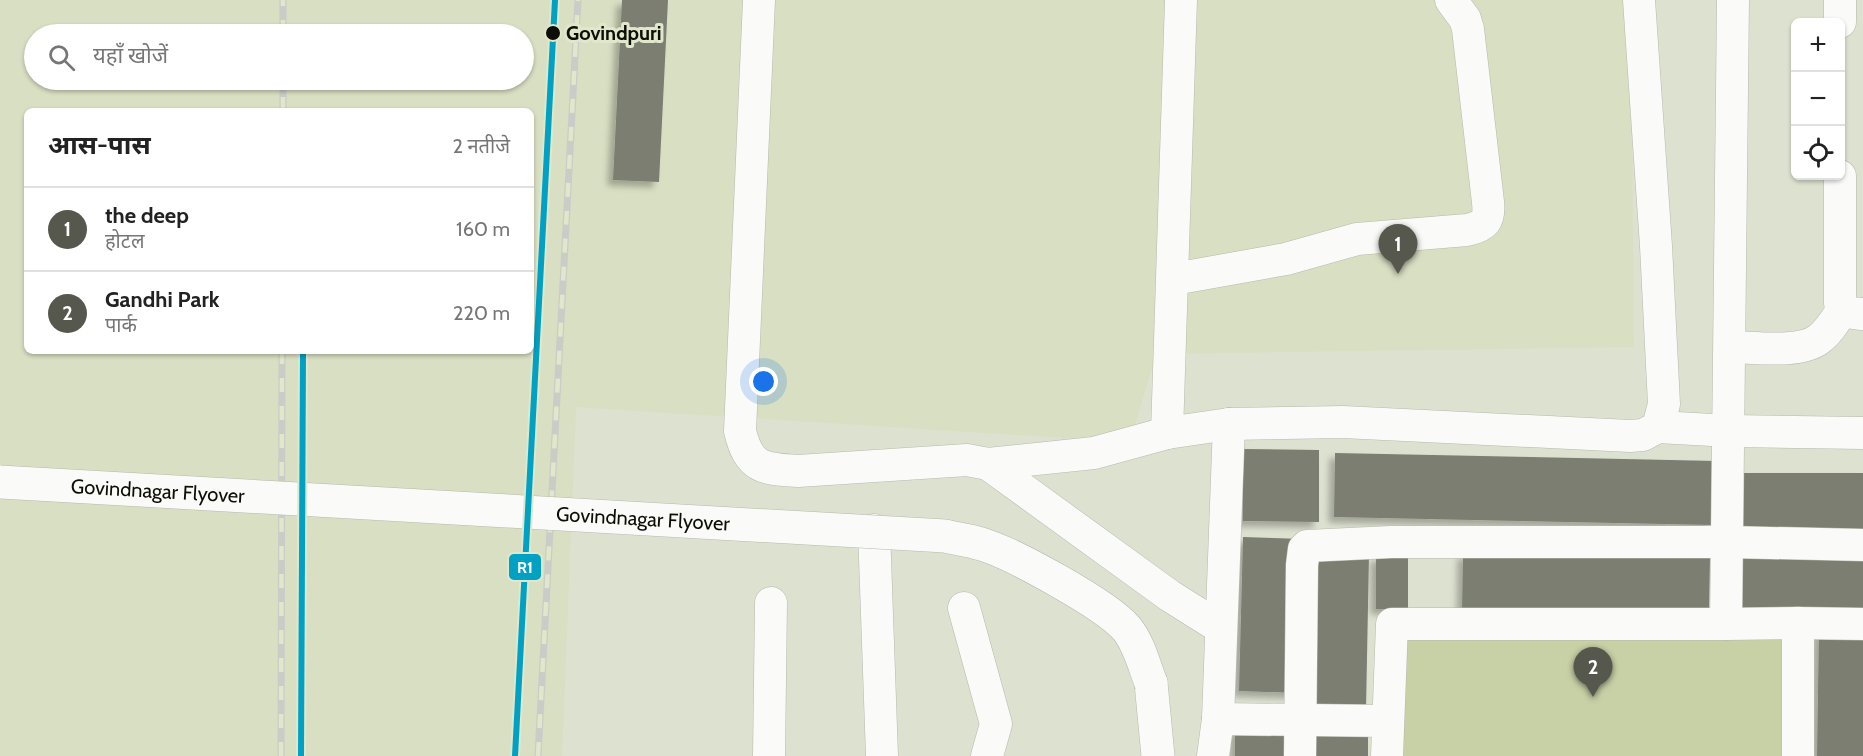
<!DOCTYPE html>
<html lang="hi">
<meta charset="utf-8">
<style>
:root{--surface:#fff;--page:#f2f2f2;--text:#222;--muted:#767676;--line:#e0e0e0;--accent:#56584d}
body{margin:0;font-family:Cabin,"Noto Sans Devanagari",sans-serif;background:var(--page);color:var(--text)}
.controls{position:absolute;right:18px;top:18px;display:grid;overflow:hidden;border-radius:9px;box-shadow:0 2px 4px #0004}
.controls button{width:54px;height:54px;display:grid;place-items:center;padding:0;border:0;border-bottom:2px solid var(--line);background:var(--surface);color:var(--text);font:30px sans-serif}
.you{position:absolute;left:764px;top:382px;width:21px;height:21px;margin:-15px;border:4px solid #fff;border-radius:50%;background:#1a73e8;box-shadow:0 0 0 9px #1a73e833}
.badge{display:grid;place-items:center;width:39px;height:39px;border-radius:50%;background:var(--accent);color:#fff;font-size:20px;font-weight:700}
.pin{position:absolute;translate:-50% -50px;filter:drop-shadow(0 2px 3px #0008)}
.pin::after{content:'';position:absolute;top:32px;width:21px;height:18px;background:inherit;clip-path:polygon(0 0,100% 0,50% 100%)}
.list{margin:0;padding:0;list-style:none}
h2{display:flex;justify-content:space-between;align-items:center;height:78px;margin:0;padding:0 24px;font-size:26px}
h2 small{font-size:20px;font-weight:400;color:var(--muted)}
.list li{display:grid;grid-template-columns:39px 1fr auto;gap:18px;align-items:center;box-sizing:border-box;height:84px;padding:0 24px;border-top:2px solid var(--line)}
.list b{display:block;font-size:22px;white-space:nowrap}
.list p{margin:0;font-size:20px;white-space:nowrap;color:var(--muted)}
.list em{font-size:20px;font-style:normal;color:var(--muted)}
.icon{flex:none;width:33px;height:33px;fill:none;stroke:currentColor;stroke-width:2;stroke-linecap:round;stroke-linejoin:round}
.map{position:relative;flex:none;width:1863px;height:756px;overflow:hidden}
.search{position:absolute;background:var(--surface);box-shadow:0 2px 4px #0004;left:24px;top:24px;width:510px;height:66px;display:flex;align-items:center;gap:15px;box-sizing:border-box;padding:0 21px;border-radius:33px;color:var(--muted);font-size:22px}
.panel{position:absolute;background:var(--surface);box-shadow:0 2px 4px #0004;left:24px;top:108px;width:510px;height:246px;border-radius:9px}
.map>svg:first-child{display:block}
</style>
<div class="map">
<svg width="1863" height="756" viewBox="0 0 1863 756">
<defs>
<filter id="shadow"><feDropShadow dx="-5.5" dy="5.5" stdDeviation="3" flood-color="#0004"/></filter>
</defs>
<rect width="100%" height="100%" fill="#dde1d0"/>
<path fill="#d9dfc3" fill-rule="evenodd" d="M0,0h1631l3,347 -478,7 -26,88 -554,-35 -14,349h-562zM34,34h490v46h-490zM27,111h504v240h-504z"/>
<polygon fill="#c8d0a6" points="1401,634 1786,639 1787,756 1399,756"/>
<g fill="#7b7e72" filter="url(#shadow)">
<polygon points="622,0 668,0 659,182 613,180"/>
<polygon points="1243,449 1319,450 1319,522 1243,521"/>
<polygon points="1335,453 1716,461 1714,525 1334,517"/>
<rect x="1741" y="473" width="122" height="59"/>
<polygon points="1243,537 1303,539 1299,693 1239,691"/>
<polygon points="1315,552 1369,554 1366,709 1312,708"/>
<polygon points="1463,553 1710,557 1709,617 1462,612"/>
<polygon points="1742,553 1863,554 1863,611 1741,610"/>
<rect x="1376" y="556" width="32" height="53"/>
<polygon points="1819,628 1863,629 1863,756 1817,756"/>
<rect x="1308" y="727" width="60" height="29"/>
<polygon points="1235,728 1294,728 1293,756 1235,756"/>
</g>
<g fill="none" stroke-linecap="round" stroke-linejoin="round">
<defs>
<g id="minor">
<path d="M759,0l-19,431c9,37 22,38 58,40l169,-11 21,4 106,-11 73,-20 62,-9 114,-2 287,14 13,-1 15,-8 6,-23 -8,-158 -17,-246"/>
<polyline points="1840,22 1840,0"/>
<path d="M1840,176v127c4,11 12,10 23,11"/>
<path d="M1174,279l112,-20 71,-20 110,-9c18,-4 23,-9 21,-28l-20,-173 -3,-10 -14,-19"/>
<path d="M1730,347c24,0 70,7 89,-8 10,-7 17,-20 24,-30"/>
<polyline points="1229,424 1218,719 1388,721"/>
<polyline points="1658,427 1730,431 1863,433"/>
<polyline points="1167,433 1181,0"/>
<polyline points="988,464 1170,596 1221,628"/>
<polyline points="874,530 882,756"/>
<polyline points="964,608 996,724 987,756"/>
<polyline points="1798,623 1863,624"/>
<polyline points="1726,624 1798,623 1798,756"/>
<polyline points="769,756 771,603"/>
<polyline points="1213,756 1218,719"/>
<polyline points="1300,756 1302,565 1304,549 1307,546 1391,542 1728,542 1863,545"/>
<polyline points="1387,756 1392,624 1726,624 1733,0"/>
</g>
<polyline id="major" points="1151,683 1158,756"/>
</defs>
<use href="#minor" stroke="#b6b9ad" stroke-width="33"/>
<use href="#major" stroke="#b6b9ad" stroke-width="34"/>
<use href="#minor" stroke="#fafaf8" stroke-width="32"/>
<use href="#major" stroke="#fafaf8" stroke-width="33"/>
<defs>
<g id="rail">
<polyline points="283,34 283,0"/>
<polyline points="283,111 283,80"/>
<polyline points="281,756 282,351"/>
<polyline points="538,756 578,0"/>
</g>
</defs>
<use href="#rail" stroke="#caccc7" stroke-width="7"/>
<use href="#rail" stroke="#e1e7ca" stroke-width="4.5" stroke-dasharray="14" stroke-linecap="butt"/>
<defs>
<g id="major-bridge">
<path id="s1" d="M0,482l945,54c12,3 24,4 36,8 31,9 126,61 146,85 12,15 17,36 24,54"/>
</g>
</defs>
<use href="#major-bridge" stroke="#b6b9ad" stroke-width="34" stroke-linecap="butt"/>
<use href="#major-bridge" stroke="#fafaf8" stroke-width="33"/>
<defs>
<g id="rail-1">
<polyline points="301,756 303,351"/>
<polyline points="515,756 555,0"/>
</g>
</defs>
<use href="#rail-1" stroke="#e1e7ca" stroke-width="10"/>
<use href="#rail-1" stroke="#01a1c4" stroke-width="6"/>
</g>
<circle fill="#0d0f06" stroke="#e1e7ca" stroke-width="2" cx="553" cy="33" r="8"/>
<g text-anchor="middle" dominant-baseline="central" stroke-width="6" stroke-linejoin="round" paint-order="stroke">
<g font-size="20" font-weight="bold" fill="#0d0f06" stroke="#e1e7ca" text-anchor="start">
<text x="566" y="33">Govindpuri</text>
</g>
<g font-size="20" fill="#0d0f06" stroke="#e1e7ca">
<text stroke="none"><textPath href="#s1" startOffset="158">Govindnagar Flyover</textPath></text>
<text stroke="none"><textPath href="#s1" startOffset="644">Govindnagar Flyover</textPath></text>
</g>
</g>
<rect stroke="#e1e7ca" stroke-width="2" x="508" y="553" width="34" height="28" rx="6" fill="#01a1c4"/>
<g font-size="16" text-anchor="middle" font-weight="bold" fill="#fff">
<text x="525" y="573">R1</text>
</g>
</svg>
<div class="controls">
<button>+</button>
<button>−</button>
<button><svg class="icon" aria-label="locate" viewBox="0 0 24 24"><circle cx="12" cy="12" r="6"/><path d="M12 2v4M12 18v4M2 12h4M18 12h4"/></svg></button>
</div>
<div class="you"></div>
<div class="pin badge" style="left:1398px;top:274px">1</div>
<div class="pin badge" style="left:1593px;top:697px">2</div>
<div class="search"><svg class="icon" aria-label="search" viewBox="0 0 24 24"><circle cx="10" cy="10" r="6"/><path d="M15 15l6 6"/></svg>यहाँ खोजें</div>
<section class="panel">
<h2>आस-पास<small>2 नतीजे</small></h2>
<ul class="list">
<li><span class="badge">1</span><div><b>the deep</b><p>होटल</p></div><em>160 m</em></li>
<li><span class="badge">2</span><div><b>Gandhi Park</b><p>पार्क</p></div><em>220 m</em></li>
</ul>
</section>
</div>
